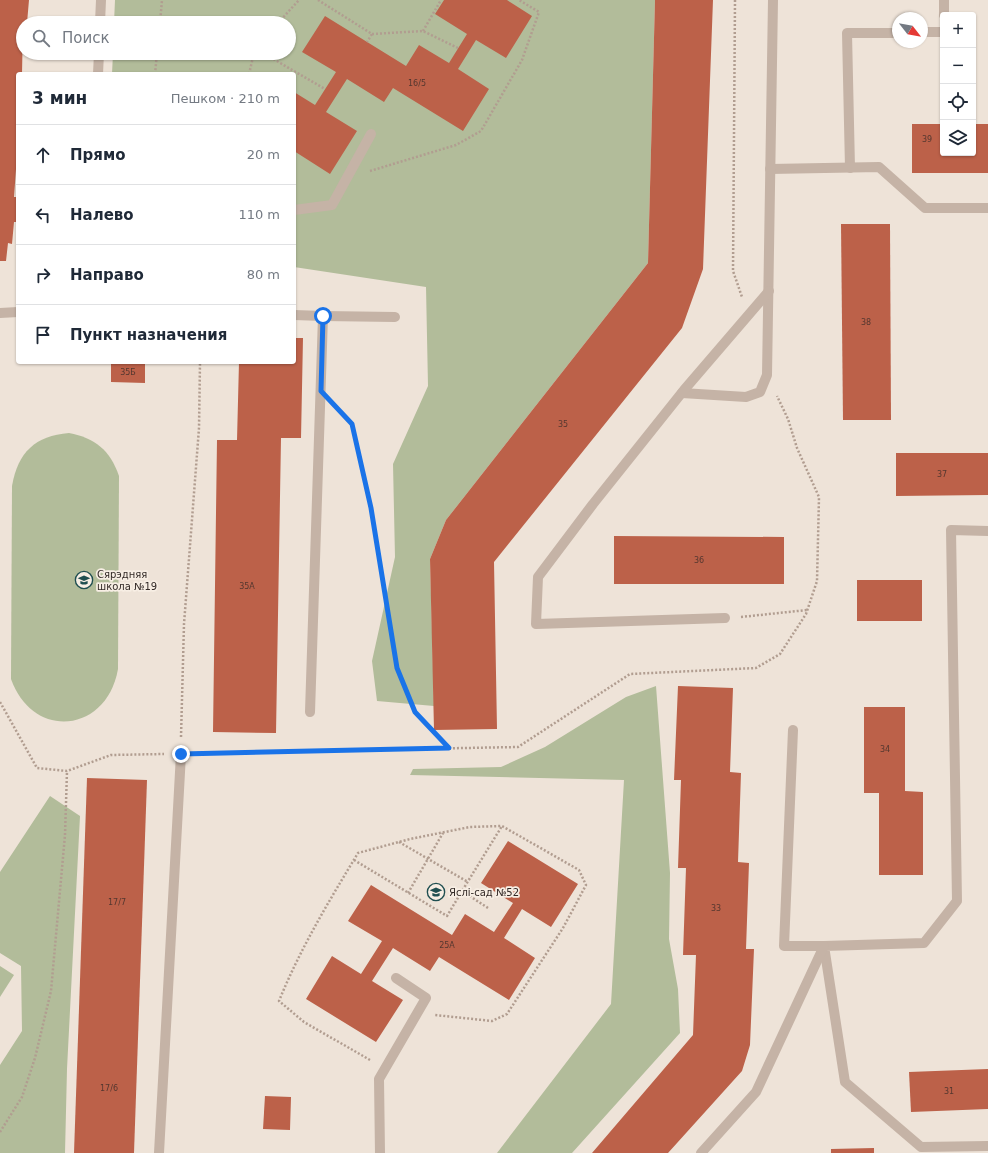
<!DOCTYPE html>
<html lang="ru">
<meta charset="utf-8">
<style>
:root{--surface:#fff;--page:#f6f6f7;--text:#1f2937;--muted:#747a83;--line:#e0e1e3}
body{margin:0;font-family:"DejaVu Sans",sans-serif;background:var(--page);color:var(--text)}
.controls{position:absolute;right:12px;top:12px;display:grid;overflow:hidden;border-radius:4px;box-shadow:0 1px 3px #0004}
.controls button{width:36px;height:36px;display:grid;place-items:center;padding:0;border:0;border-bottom:1px solid var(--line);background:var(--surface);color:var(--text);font:20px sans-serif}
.compass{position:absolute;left:892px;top:12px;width:36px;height:36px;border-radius:50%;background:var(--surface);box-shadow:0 1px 3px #0004;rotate:121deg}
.stop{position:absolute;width:12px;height:12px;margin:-9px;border:3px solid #1a73e8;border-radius:50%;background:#fff}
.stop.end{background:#1a73e8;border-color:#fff;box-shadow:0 1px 4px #0008}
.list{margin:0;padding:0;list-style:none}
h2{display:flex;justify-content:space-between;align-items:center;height:52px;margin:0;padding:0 16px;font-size:17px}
h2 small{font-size:13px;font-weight:400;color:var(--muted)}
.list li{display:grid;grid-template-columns:26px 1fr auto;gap:12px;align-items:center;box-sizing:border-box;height:60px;padding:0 16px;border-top:1px solid var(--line)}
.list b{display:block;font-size:15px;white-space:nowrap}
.list em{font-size:13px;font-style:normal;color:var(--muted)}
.icon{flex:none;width:22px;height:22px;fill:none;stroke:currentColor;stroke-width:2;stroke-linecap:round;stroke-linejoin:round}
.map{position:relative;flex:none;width:988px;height:1153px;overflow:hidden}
.search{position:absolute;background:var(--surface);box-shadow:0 1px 3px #0004;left:16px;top:16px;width:280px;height:44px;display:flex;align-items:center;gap:10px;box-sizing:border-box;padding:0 14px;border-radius:22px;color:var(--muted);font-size:15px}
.panel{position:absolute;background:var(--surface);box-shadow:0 1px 3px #0004;left:16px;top:72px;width:280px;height:292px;border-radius:4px}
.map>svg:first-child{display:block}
</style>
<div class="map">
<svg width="988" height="1153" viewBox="0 0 988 1153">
<rect width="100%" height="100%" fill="#eee3d8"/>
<g fill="#b2bc9a">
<polygon points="115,0 655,0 648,263 446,520 430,559 434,706 377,701 372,661 395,557 393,464 428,386 426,287 294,267 294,74 112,74 113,53 289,53 289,23 114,23"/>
<path d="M69,433c26,5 41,17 50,43l-1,193c-11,64 -85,72 -107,10l1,-193c6,-34 23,-50 57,-53z"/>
<polygon points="656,686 670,873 669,939 678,989 680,1033 572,1153 497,1153 611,1004 624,780 410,775 413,769 501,767 545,747 626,697"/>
<polygon points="50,796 80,816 67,1069 65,1153 0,1153 0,1065 22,1031 21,966 0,953 0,872"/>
<polygon points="0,966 14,975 0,997"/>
</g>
<g fill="#bc6149">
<polygon points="0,0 29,0 27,23 23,23 22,74 18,74 18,141 14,197 18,197 18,222 14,222 12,244 8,243 6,261 0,261"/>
<polygon points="444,0 507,0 532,16 506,58 476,40 458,69 489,89 463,131 393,88 384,102 347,79 326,112 357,131 330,174 294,151 294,92 315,105 336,72 302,52 325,16 406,66 419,45 449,63 467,34 435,14"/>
<polygon points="655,0 713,0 703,269 682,328 494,562 497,729 434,730 430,559 446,520 648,263"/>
<polygon points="912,124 943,124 943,153 973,153 973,124 988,124 988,173 912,173"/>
<polygon points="841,224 890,224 891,420 843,420"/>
<polygon points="294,338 303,338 301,438 281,438 276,733 213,732 217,440 237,440 239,362 294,362"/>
<polygon points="111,362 145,362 145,383 111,382"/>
<polygon points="896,453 988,453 988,495 896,496"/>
<polygon points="614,536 784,537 784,584 614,584"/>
<rect x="857" y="580" width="65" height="41"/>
<polygon points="678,686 733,688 730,772 741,773 738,862 749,863 746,949 754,949 750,1045 742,1071 668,1153 592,1153 693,1035 696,955 683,955 686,868 678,868 681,780 674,780"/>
<polygon points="864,707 905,707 905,791 923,792 923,875 879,875 879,793 864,793"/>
<polygon points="87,778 147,780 134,1153 74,1153"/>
<polygon points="508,841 578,884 551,927 522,909 504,938 535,958 509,1000 439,957 430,971 393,948 372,981 403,1000 376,1042 306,999 332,956 361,974 382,941 348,921 371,885 452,935 465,914 494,932 513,903 481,883"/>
<polygon points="988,1069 988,1109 911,1112 909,1072"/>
<polygon points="265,1096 291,1097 290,1130 263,1129"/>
<polygon points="874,1148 874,1153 831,1153 831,1149"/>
</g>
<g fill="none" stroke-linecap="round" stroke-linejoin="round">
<g stroke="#b19d90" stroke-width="2.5" stroke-dasharray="2 2" stroke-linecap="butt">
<polyline points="318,0 372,34 367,42"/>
<polyline points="735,0 733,271 742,297"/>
<polyline points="160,23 162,0"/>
<polyline points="278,23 299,0"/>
<polyline points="423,31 441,0"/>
<polyline points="372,34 423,31 458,48"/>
<polyline points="263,53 325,89"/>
<polyline points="155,74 157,53"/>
<polyline points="249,74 254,53"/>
<polyline points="370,171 456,145 481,131 522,60 539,12 519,0"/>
<polyline points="337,408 352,425 371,508 397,668 415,712 448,748"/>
<polyline points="741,617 807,610"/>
<polyline points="0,702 37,768 67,771 111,755 164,754"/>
<polyline points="181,737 184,624 199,428 200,362"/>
<polyline points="197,753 518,747 630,674 756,668 780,654 806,614 817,581 819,497 797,448 788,419 777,396"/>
<polyline points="399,842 468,882"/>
<polyline points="354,860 447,916 462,891"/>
<polyline points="408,893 443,833"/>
<polyline points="488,908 462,891 502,826"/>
<path d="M370,1060l-66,-38 -25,-21c21,-52 50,-100 79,-148l52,-14 60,-12 32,-1 77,44 7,15 -23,43 -56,86 -15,7 -57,-6"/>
<polyline points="0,1132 22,1097 35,1058 51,991 65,835 67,771"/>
</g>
<g stroke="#c5b3a6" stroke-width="10">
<polyline points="944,0 944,15"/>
<polyline points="100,23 101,0"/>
<polyline points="922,32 943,32"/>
<polyline points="98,74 99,53"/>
<polyline points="850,168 847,33 898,33"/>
<polyline points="770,169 879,167 925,208 988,208"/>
<polyline points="294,210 332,205 371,134"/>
<polyline points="0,313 18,312"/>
<polyline points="294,315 323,316 310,712"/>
<polyline points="323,316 395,317"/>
<polyline points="682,393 746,397 760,392 767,375 773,0"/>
<polyline points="988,531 951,530 957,901 924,943 824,946 845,1082 921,1147 988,1146"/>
<polyline points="725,618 536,624 538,577 593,504 684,390 769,291"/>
<polyline points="159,1153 181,754"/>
<polyline points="380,1153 379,1079 426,998 396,978"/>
<polyline points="701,1153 756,1092 824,946 784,946 793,730"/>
</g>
</g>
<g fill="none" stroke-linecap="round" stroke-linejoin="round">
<polyline stroke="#1a73e8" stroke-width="5" points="181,754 449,748 415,712 397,668 371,508 352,424 321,391 323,316"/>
</g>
<defs>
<symbol id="school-ring" viewBox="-11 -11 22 22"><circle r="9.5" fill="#f7eee4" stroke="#1f4e50" stroke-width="1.5"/><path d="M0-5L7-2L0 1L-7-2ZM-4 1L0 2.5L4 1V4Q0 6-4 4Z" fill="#1f4e50"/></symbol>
</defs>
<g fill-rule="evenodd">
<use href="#school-ring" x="74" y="570" width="20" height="20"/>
<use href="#school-ring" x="426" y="882" width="20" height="20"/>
</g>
<g text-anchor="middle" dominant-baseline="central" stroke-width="3.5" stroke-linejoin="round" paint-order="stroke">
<g font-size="8" fill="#54372f">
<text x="417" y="83">16/5</text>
<text x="927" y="139">39</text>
<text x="866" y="322">38</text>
<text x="128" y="372">35Б</text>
<text x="563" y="424">35</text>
<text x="942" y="474">37</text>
<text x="699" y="560">36</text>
<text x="247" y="586">35А</text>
<text x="885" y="749">34</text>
<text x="117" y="902">17/7</text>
<text x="716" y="908">33</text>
<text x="447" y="945">25А</text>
<text x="109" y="1088">17/6</text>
<text x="949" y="1091">31</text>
</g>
<g font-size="10" fill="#322926" stroke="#f7eee4" text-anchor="start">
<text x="97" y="574">Сярэдняя<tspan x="97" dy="12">школа №19</tspan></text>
<text x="449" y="892">Яслі-сад №52</text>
</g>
</g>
</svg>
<div class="controls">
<button>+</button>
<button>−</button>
<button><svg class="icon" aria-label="locate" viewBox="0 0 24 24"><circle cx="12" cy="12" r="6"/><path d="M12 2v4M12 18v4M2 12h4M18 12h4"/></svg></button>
<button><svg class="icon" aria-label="layers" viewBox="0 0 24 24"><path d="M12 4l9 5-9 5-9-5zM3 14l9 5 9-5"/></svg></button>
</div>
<svg class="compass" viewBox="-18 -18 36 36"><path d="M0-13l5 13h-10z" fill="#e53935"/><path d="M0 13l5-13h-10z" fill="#747a83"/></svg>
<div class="stop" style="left:323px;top:316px"></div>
<div class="stop end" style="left:181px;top:754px"></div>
<div class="search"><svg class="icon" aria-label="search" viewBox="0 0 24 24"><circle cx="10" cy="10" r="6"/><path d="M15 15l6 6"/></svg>Поиск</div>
<section class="panel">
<h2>3 мин<small>Пешком · 210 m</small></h2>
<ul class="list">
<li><svg class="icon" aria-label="ahead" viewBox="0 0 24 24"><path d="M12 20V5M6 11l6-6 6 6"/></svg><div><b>Прямо</b></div><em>20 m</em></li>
<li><svg class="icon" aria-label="left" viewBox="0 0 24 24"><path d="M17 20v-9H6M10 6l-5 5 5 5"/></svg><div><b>Налево</b></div><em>110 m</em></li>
<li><svg class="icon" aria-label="right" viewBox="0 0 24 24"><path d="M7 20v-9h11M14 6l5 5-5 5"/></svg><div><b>Направо</b></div><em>80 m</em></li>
<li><svg class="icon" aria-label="arrive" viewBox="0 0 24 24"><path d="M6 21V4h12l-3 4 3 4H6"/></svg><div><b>Пункт назначения</b></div></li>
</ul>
</section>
</div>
